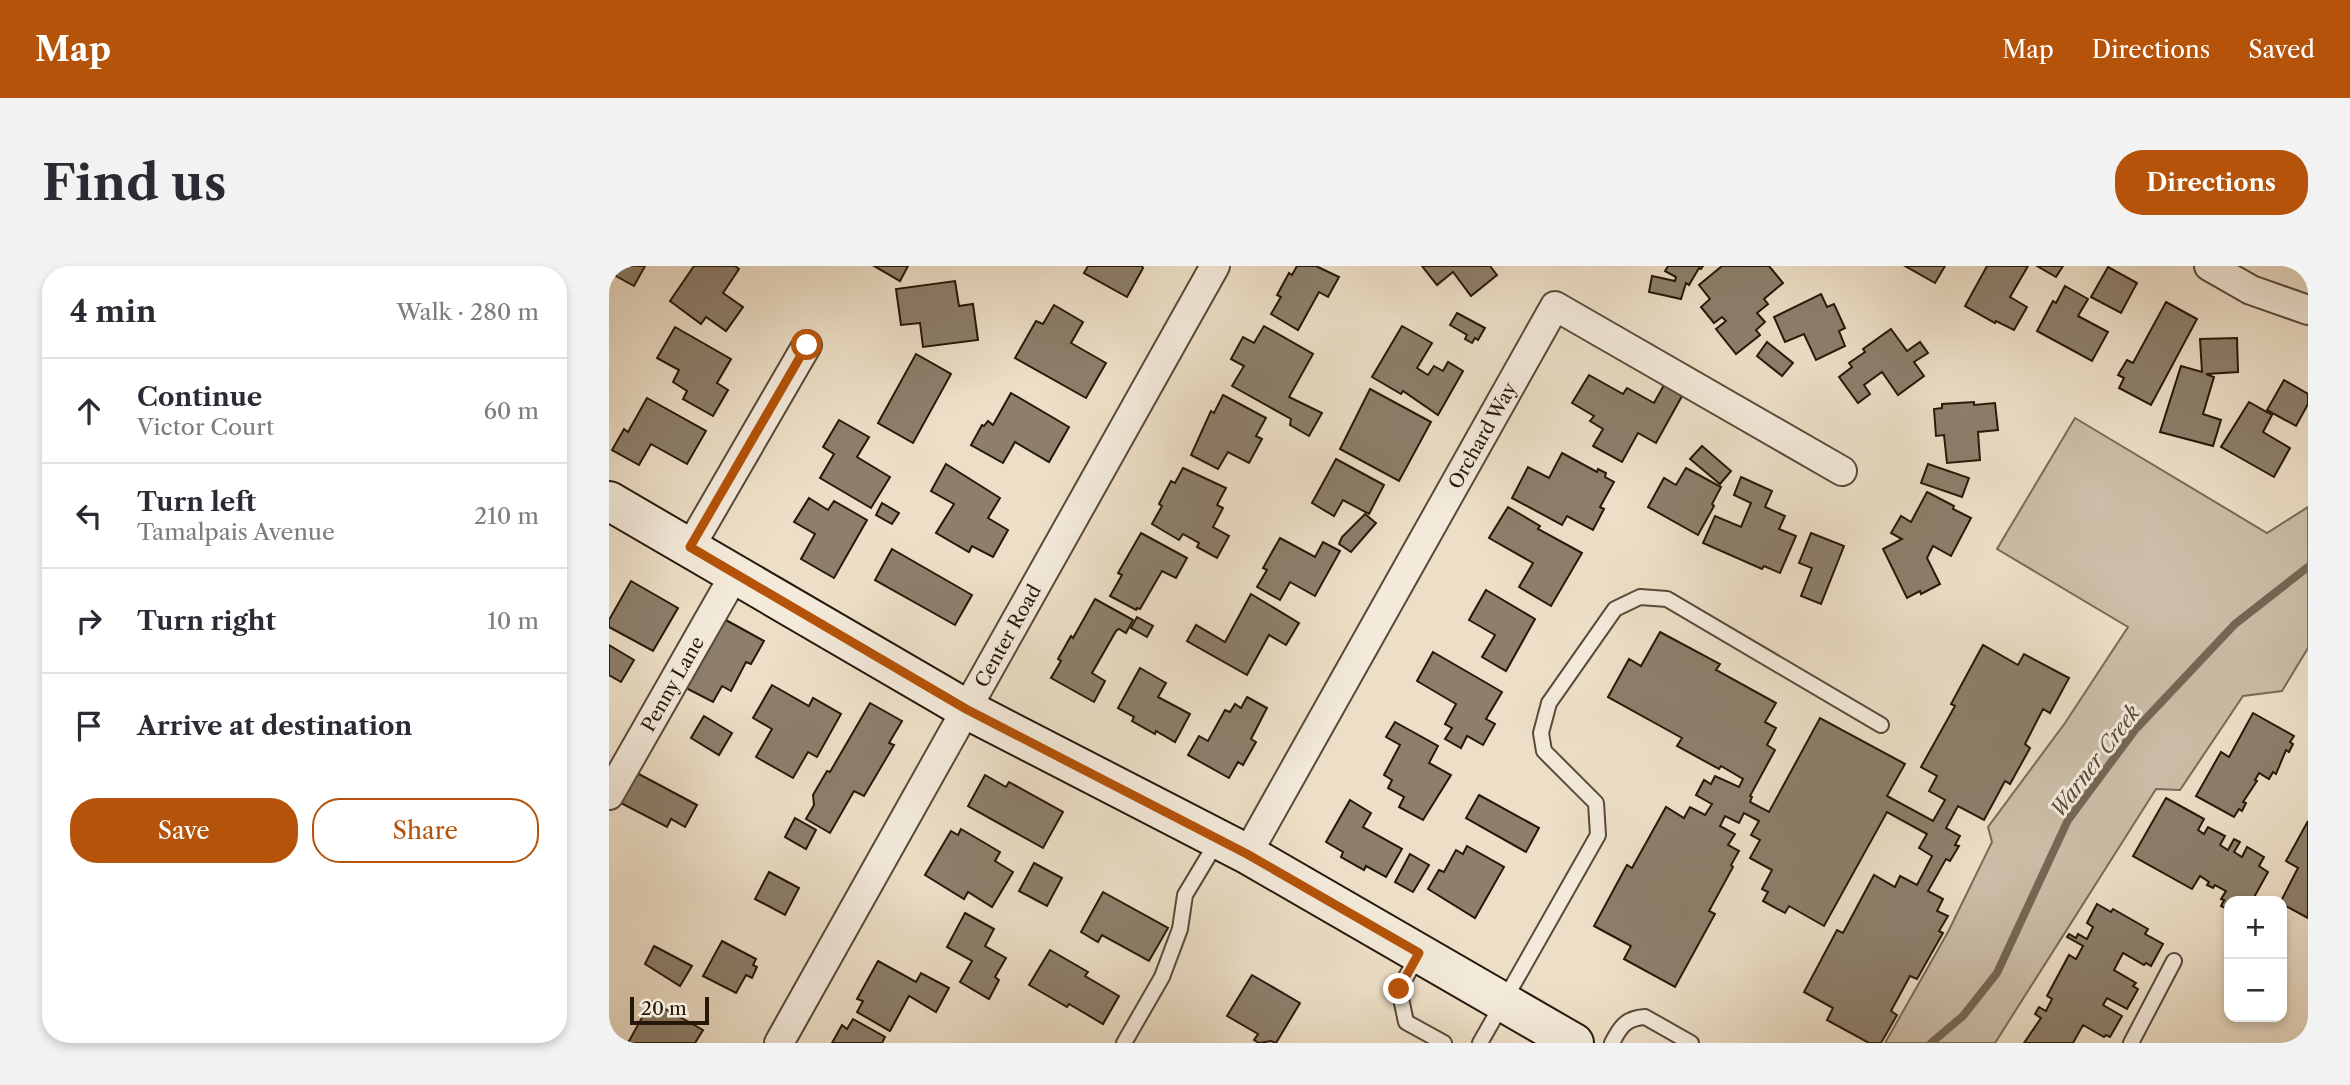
<!DOCTYPE html>
<meta charset="utf-8">
<style>
:root{--surface:#fff;--page:#f2f2f3;--text:#2b2b33;--muted:#7c7c81;--line:#e1e1e2;--accent:#b45309}
body{margin:0;font-family:"Libre Caslon Text",serif;background:var(--page);color:var(--text)}
.controls{position:absolute;right:21px;bottom:21px;display:grid;overflow:hidden;border-radius:14px;box-shadow:0 4px 10px #0003}
.controls button{width:63px;height:63px;display:grid;place-items:center;padding:0;border:0;border-bottom:2px solid var(--line);background:var(--surface);color:var(--text);font:35px sans-serif}
.scale{position:absolute;left:21px;bottom:18px;width:79px;box-sizing:border-box;padding-left:7px;border:4px solid #261809;border-top:0;font-size:19px;line-height:24px;white-space:nowrap;color:#261809;-webkit-text-stroke:5px #f3eadb;paint-order:stroke}
.stop{position:absolute;width:21px;height:21px;margin:-16px;border:5px solid #b45309;border-radius:50%;background:#fff}
.stop.end{background:#b45309;border-color:#fff;box-shadow:0 2px 7px #0008}
.list{margin:0;padding:0;list-style:none}
h2{display:flex;justify-content:space-between;align-items:center;height:91px;margin:0;padding:0 28px;font-size:30px}
h2 small{font-size:23px;font-weight:400;color:var(--muted)}
.list li{display:grid;grid-template-columns:46px 1fr auto;gap:21px;align-items:center;box-sizing:border-box;height:105px;padding:0 28px;border-top:2px solid var(--line)}
.list b{display:block;font-size:26px;white-space:nowrap}
.list p{margin:0;font-size:23px;white-space:nowrap;color:var(--muted)}
.list em{font-size:23px;font-style:normal;color:var(--muted)}
.actions{display:flex;gap:14px;padding:21px 28px}
.actions a{flex:1;padding:16px 0;border:2px solid var(--accent);border-radius:28px;text-align:center;font-size:24px;color:var(--accent)}
.actions .main{background:var(--accent);color:#fff}
.icon{flex:none;width:38px;height:38px;fill:none;stroke:currentColor;stroke-width:2;stroke-linecap:round;stroke-linejoin:round}
.map{position:relative;flex:none;width:1699px;height:777px;overflow:hidden;border-radius:28px}
header{display:flex;align-items:center;gap:42px;box-sizing:border-box;height:98px;padding:0 35px;background:var(--accent);color:#fff}
header strong{font-size:33px}
nav{display:flex;gap:38px;margin-inline-start:auto;font-size:24px}
.intro{display:flex;align-items:center;justify-content:space-between;box-sizing:border-box;height:168px;padding:0 42px}
h1{margin:0;font-size:49px}
.button{padding:18px 32px;border-radius:28px;background:var(--accent);color:#fff;font-size:24px;font-weight:700}
main{display:flex;gap:42px;padding:0 42px}
aside{flex:1;background:var(--surface);border-radius:28px;box-shadow:0 4px 10px #0003}
.map>svg:first-child{display:block}
</style>
<header>
<strong>Map</strong>
<nav><a>Map</a><a>Directions</a><a>Saved</a></nav>
</header>
<div class="intro"><h1>Find us</h1><a class="button">Directions</a></div>
<main>
<aside>
<h2>4 min<small>Walk · 280 m</small></h2>
<ul class="list">
<li><svg class="icon" aria-label="ahead" viewBox="0 0 24 24"><path d="M12 20V5M6 11l6-6 6 6"/></svg><div><b>Continue</b><p>Victor Court</p></div><em>60 m</em></li>
<li><svg class="icon" aria-label="left" viewBox="0 0 24 24"><path d="M17 20v-9H6M10 6l-5 5 5 5"/></svg><div><b>Turn left</b><p>Tamalpais Avenue</p></div><em>210 m</em></li>
<li><svg class="icon" aria-label="right" viewBox="0 0 24 24"><path d="M7 20v-9h11M14 6l5 5-5 5"/></svg><div><b>Turn right</b></div><em>10 m</em></li>
<li><svg class="icon" aria-label="arrive" viewBox="0 0 24 24"><path d="M6 21V4h12l-3 4 3 4H6"/></svg><div><b>Arrive at destination</b></div></li>
</ul>
<div class="actions"><a class="main">Save</a><a>Share</a></div>
</aside>
<div class="map">
<svg width="1699" height="777" viewBox="0 0 1699 777">
<rect width="100%" height="100%" fill="#eddfc7"/>
<filter id="stains"><feTurbulence type="fractalNoise" baseFrequency=".00286" numOctaves="4"/><feColorMatrix values="0 0 0 0 .2 0 0 0 0 .09 0 0 0 0 .02 0 0 0 .5 -.17"/></filter>
<radialGradient id="worn" r=".72"><stop offset=".6" stop-color="#630" stop-opacity="0"/><stop offset="1" stop-color="#630" stop-opacity=".3"/></radialGradient>
<polygon fill="#cbbda7" stroke="#786a58" stroke-width="2" points="1466,152 1658,267 1699,241 1699,382 1673,425 1634,430 1571,524 1547,523 1386,777 1276,777 1339,666 1383,576 1379,561 1456,457 1519,361 1388,283"/>
<g fill="none" stroke-linecap="round" stroke-linejoin="round">
<polyline stroke="#756754" stroke-width="8" points="1322,777 1354,750 1388,707 1459,554 1526,464 1626,358 1699,301"/>
</g>
<g fill="#8d7f6c" stroke="#261809" stroke-width="2">
<polygon points="0,0 36,0 25,20 0,6"/>
<polygon points="85,0 126,0 130,3 114,27 134,41 117,65 97,51 92,58 61,35"/>
<polygon points="265,0 299,0 291,15"/>
<polygon points="479,0 533,0 534,2 518,31 475,7"/>
<polygon points="688,0 707,0 730,11 719,31 710,26 689,64 662,48 672,31 668,29 680,7 683,9"/>
<polygon points="813,0 881,0 888,9 862,30 844,6 828,19"/>
<polygon points="1059,0 1094,0 1092,3 1090,2 1080,19 1077,17 1072,33 1040,26 1043,10 1066,15 1067,11 1056,5"/>
<polygon points="1113,0 1160,0 1174,17 1155,33 1159,38 1148,47 1156,56 1147,64 1151,69 1127,88 1107,63 1117,55 1113,51 1105,57 1092,41 1101,33 1090,19"/>
<polygon points="1296,0 1336,0 1326,17"/>
<polygon points="1378,0 1419,0 1401,31 1418,41 1405,64 1387,55 1386,57 1356,40"/>
<polygon points="1428,0 1454,0 1447,11"/>
<polygon points="1499,1 1528,17 1512,47 1482,31"/>
<polygon points="346,15 350,40 364,38 369,74 314,81 311,57 292,59 287,23"/>
<polygon points="1456,20 1479,33 1469,50 1499,66 1483,95 1428,65 1444,35 1447,37"/>
<polygon points="1212,28 1218,41 1225,38 1236,62 1230,65 1236,80 1207,94 1195,68 1176,76 1165,51"/>
<polygon points="1557,36 1588,53 1542,139 1510,122 1515,112 1509,109 1518,94 1524,97"/>
<polygon points="445,39 474,56 462,77 497,97 477,132 406,92 427,55 434,58"/>
<polygon points="848,47 876,62 869,74 866,72 863,77 856,73 858,69 841,59"/>
<polygon points="655,60 704,88 680,131 713,147 700,170 681,159 682,153 623,120 635,100 622,93 634,71 645,77"/>
<polygon points="793,60 823,77 808,102 819,109 825,100 834,105 839,96 854,105 829,149 794,125 792,128 763,111"/>
<polygon points="66,61 122,93 108,117 119,124 104,150 74,133 78,125 64,116 70,104 48,92"/>
<polygon points="1282,63 1298,85 1311,76 1319,87 1305,96 1315,110 1289,129 1273,106 1255,119 1261,128 1249,137 1230,111 1243,101 1240,97 1256,86 1254,83"/>
<polygon points="1628,72 1629,106 1597,108 1605,111 1594,148 1612,154 1604,180 1551,166 1572,100 1593,106 1591,73"/>
<polygon points="1158,76 1184,97 1173,110 1148,90"/>
<polygon points="307,88 342,108 304,177 269,157"/>
<polygon points="980,109 1014,128 1018,122 1045,137 1055,119 1073,130 1047,177 1029,167 1013,196 984,180 994,163 981,155 985,150 963,137"/>
<polygon points="1675,114 1699,128 1699,138 1687,160 1658,144"/>
<polygon points="761,123 822,156 790,215 731,183"/>
<polygon points="402,127 460,161 440,196 406,176 394,197 362,179 373,159 375,160 379,155 384,159"/>
<polygon points="614,129 657,152 647,170 653,173 640,197 619,186 609,203 582,189 602,145 605,147"/>
<polygon points="38,132 97,165 78,198 42,178 30,199 3,184 15,163 19,166"/>
<polygon points="1365,136 1365,139 1386,137 1389,164 1369,166 1371,194 1338,197 1335,169 1327,170 1325,143 1333,142 1333,138"/>
<polygon points="1640,136 1663,149 1654,166 1681,182 1665,211 1612,181"/>
<polygon points="230,154 260,171 248,191 281,211 262,242 211,212 225,188 214,181"/>
<polygon points="1093,180 1122,205 1111,218 1081,193"/>
<polygon points="953,187 988,206 989,203 997,207 996,211 1005,216 991,241 995,243 984,264 958,250 953,259 903,232 919,201 940,212"/>
<polygon points="727,193 775,219 760,248 734,234 725,250 703,237"/>
<polygon points="337,198 391,232 379,252 399,264 384,291 363,280 360,286 327,267 345,238 322,225"/>
<polygon points="1319,198 1360,212 1353,231 1312,217"/>
<polygon points="574,202 617,222 608,239 614,242 604,261 620,270 608,292 588,281 590,277 574,268 570,274 543,258 553,240 550,238 562,215 566,217"/>
<polygon points="1077,202 1112,221 1103,238 1105,240 1089,269 1039,241 1055,212 1067,219"/>
<polygon points="1132,211 1163,225 1156,241 1176,250 1170,263 1187,270 1171,307 1155,300 1153,303 1094,277 1106,250 1132,261 1142,237 1125,229"/>
<polygon points="1318,226 1345,240 1344,243 1362,252 1342,290 1324,280 1318,292 1331,318 1312,328 1311,325 1298,332 1274,283 1293,273 1282,267 1292,250 1302,256"/>
<polygon points="200,232 219,244 225,235 258,254 225,312 192,293 206,268 185,256"/>
<polygon points="273,237 290,247 283,258 267,249"/>
<polygon points="899,241 931,260 929,263 973,287 942,340 910,321 924,297 880,272"/>
<polygon points="756,248 767,257 742,286 730,278 733,271"/>
<polygon points="532,267 578,292 567,312 553,305 531,343 528,342 527,344 501,330 513,309 509,307"/>
<polygon points="1202,267 1235,280 1212,338 1192,330 1203,302 1190,297"/>
<polygon points="671,272 706,291 714,276 731,285 706,330 681,316 671,334 648,321 658,304 654,302"/>
<polygon points="283,283 363,329 346,359 266,314"/>
<polygon points="22,315 69,342 44,385 0,361 0,354"/>
<polygon points="877,324 926,353 897,405 873,391 886,369 860,354"/>
<polygon points="642,328 690,357 677,379 660,369 638,409 578,375 587,359 616,376"/>
<polygon points="486,333 524,354 517,367 510,363 507,365 483,407 496,415 485,436 442,412 452,395 449,393 462,370 464,372"/>
<polygon points="528,351 544,360 538,371 522,362"/>
<polygon points="115,353 155,375 142,398 137,396 122,425 113,420 104,436 77,422"/>
<polygon points="1051,366 1111,398 1107,404 1167,437 1156,456 1167,462 1158,479 1166,484 1141,530 1143,531 1141,536 1160,546 1211,452 1296,498 1278,530 1324,555 1336,534 1320,525 1328,510 1312,501 1346,440 1342,438 1374,379 1409,399 1415,388 1460,412 1441,447 1434,443 1416,478 1421,482 1401,518 1396,515 1375,554 1349,540 1337,562 1351,570 1346,579 1350,580 1341,595 1337,593 1319,625 1334,633 1328,645 1339,650 1330,665 1334,667 1308,713 1301,710 1282,745 1288,749 1272,777 1260,777 1218,754 1224,742 1195,726 1228,664 1234,667 1265,609 1286,621 1291,610 1308,619 1323,590 1310,582 1318,568 1278,546 1215,660 1180,640 1176,647 1154,635 1159,626 1153,623 1163,604 1141,592 1151,574 1142,569 1150,555 1135,547 1130,557 1116,550 1111,560 1126,568 1119,579 1130,585 1122,599 1124,601 1100,645 1106,648 1066,721 1015,693 1022,680 985,660 1018,599 1023,602 1057,541 1075,552 1081,541 1096,549 1103,538 1087,529 1095,514 1102,518 1106,510 1130,521 1134,513 1112,500 1110,503 1068,480 1073,472 999,431 1020,393 1032,400"/>
<polygon points="0,379 25,394 12,416 0,409"/>
<polygon points="824,386 893,426 877,453 886,458 874,479 858,470 852,482 836,473 843,462 836,458 847,438 808,415"/>
<polygon points="531,402 557,417 549,431 581,448 566,476 547,465 546,468 523,455 525,451 509,442"/>
<polygon points="163,419 200,440 204,432 232,448 208,491 199,486 184,512 147,491 163,463 144,452"/>
<polygon points="638,431 658,442 642,473 647,476 634,499 629,496 620,512 579,489 590,470 599,475 616,444 621,446 626,438 632,442"/>
<polygon points="261,437 293,455 280,477 285,479 255,530 245,525 221,567 197,553 205,539 204,529 218,505 221,506"/>
<polygon points="1644,447 1685,470 1681,476 1684,478 1680,486 1677,484 1667,508 1664,506 1660,513 1650,507 1646,514 1648,515 1634,536 1637,537 1633,545 1630,543 1625,551 1587,530 1612,486 1620,491"/>
<polygon points="95,450 123,467 110,489 82,472"/>
<polygon points="786,456 829,480 820,497 842,509 814,554 790,541 795,531 779,522 783,514 775,509 791,479 777,471"/>
<polygon points="26,506 88,539 76,561 62,553 58,561 10,536"/>
<polygon points="376,509 397,521 400,516 454,546 434,582 359,540"/>
<polygon points="870,529 930,562 917,586 857,552"/>
<polygon points="1557,532 1595,553 1589,564 1595,568 1599,561 1616,570 1611,579 1619,584 1625,573 1631,576 1625,586 1633,591 1638,581 1655,591 1650,600 1659,606 1643,635 1620,635 1620,644 1612,640 1615,634 1612,633 1617,625 1606,619 1604,622 1598,619 1600,616 1591,610 1583,623 1524,590"/>
<polygon points="741,534 762,547 754,561 793,583 777,611 757,600 755,604 732,591 734,586 717,576"/>
<polygon points="186,552 207,564 197,583 176,571"/>
<polygon points="1699,555 1699,652 1673,638 1672,635 1689,602 1677,595"/>
<polygon points="352,563 391,586 386,595 404,606 383,641 359,626 355,633 316,609 342,565 349,569"/>
<polygon points="858,580 895,601 866,652 819,623 830,604 835,606 847,584 854,588"/>
<polygon points="801,588 820,599 804,626 786,616"/>
<polygon points="425,597 453,612 438,640 410,625"/>
<polygon points="160,606 190,622 176,649 146,633"/>
<polygon points="494,626 559,662 540,695 493,669 489,676 472,666"/>
<polygon points="1488,638 1502,646 1504,643 1539,663 1536,668 1554,678 1542,700 1537,697 1535,699 1514,687 1505,704 1527,717 1524,720 1529,723 1518,743 1498,732 1494,739 1513,750 1501,771 1497,769 1495,771 1474,759 1464,777 1415,777 1432,752 1426,748 1430,741 1437,745 1443,733 1438,730 1460,689 1467,693 1474,680 1458,671 1460,668 1467,672 1469,668 1478,673 1484,661 1478,657"/>
<polygon points="356,647 385,663 376,680 397,692 386,711 390,714 380,733 351,716 363,695 338,681"/>
<polygon points="113,675 147,693 144,699 148,701 143,712 137,709 127,727 94,710"/>
<polygon points="45,680 83,700 71,720 36,698"/>
<polygon points="441,684 479,706 476,710 510,730 494,758 460,738 458,741 420,719"/>
<polygon points="269,695 307,716 312,707 340,722 327,746 300,730 281,765 248,746 254,735 248,733"/>
<polygon points="643,709 691,737 667,777 662,775 650,777 645,774 649,768 618,750"/>
<polygon points="42,735 94,764 86,777 19,777"/>
<polygon points="244,753 276,771 273,777 223,777 233,759 238,763"/>
</g>
<g fill="none" stroke-linecap="round" stroke-linejoin="round">
<defs>
<g id="lane">
<polyline points="810,688 790,723 797,756 835,777"/>
<polyline points="515,777 553,711 571,663 576,629 609,574"/>
<polyline points="871,777 989,569 987,537 935,485 932,467 940,437 1006,343 1031,331 1058,333 1272,459"/>
<path d="M1003,777c8,-16 14,-25 33,-26l46,26"/>
<polyline points="1522,777 1565,695"/>
</g>
<g id="street">
<polyline points="1600,0 1642,24 1699,44"/>
<polyline points="81,281 198,79"/>
<path id="s1" d="M0,529l126,-221"/>
<path id="s2" d="M638,588l308,-548 287,165"/>
<path id="s3" d="M170,777l436,-777"/>
</g>
<polyline id="secondary" points="0,235 357,443 638,588 965,777"/>
</defs>
<use href="#lane" stroke="#584a38" stroke-width="18"/>
<use href="#street" stroke="#584a38" stroke-width="32"/>
<use href="#secondary" stroke="#261809" stroke-width="42"/>
<use href="#lane" stroke="#f3eadb" stroke-width="14"/>
<use href="#street" stroke="#f3eadb" stroke-width="28"/>
<use href="#secondary" stroke="#f3eadb" stroke-width="38"/>
</g>
<g fill="none" stroke-linecap="round" stroke-linejoin="round">
<polyline stroke="#b45309" stroke-width="9" points="198,79 81,281 357,443 638,588 810,687 790,723"/>
</g>
<g text-anchor="middle" dominant-baseline="central" stroke-width="6" stroke-linejoin="round" paint-order="stroke">
<g font-size="19" fill="#261809" stroke="#f3eadb">
<text stroke="none"><textPath href="#s2" startOffset="480">Orchard Way</textPath></text>
<text stroke="none"><textPath href="#s3" startOffset="467">Center Road</textPath></text>
<text stroke="none"><textPath href="#s1" startOffset="128">Penny Lane</textPath></text>
</g>
<g font-size="21" font-style="italic" fill="#5a4c3b" stroke="#f3eadb">
<text transform="translate(1486 495) rotate(-53)">Warner Creek</text>
</g>
</g>
<rect width="100%" height="100%" filter="url(#stains)"/>
<rect width="100%" height="100%" fill="url(#worn)"/>
</svg>
<div class="controls">
<button>+</button>
<button>−</button>
</div>
<div class="scale">20 m</div>
<div class="stop" style="left:198px;top:79px"></div>
<div class="stop end" style="left:790px;top:723px"></div>
</div>
</main>
